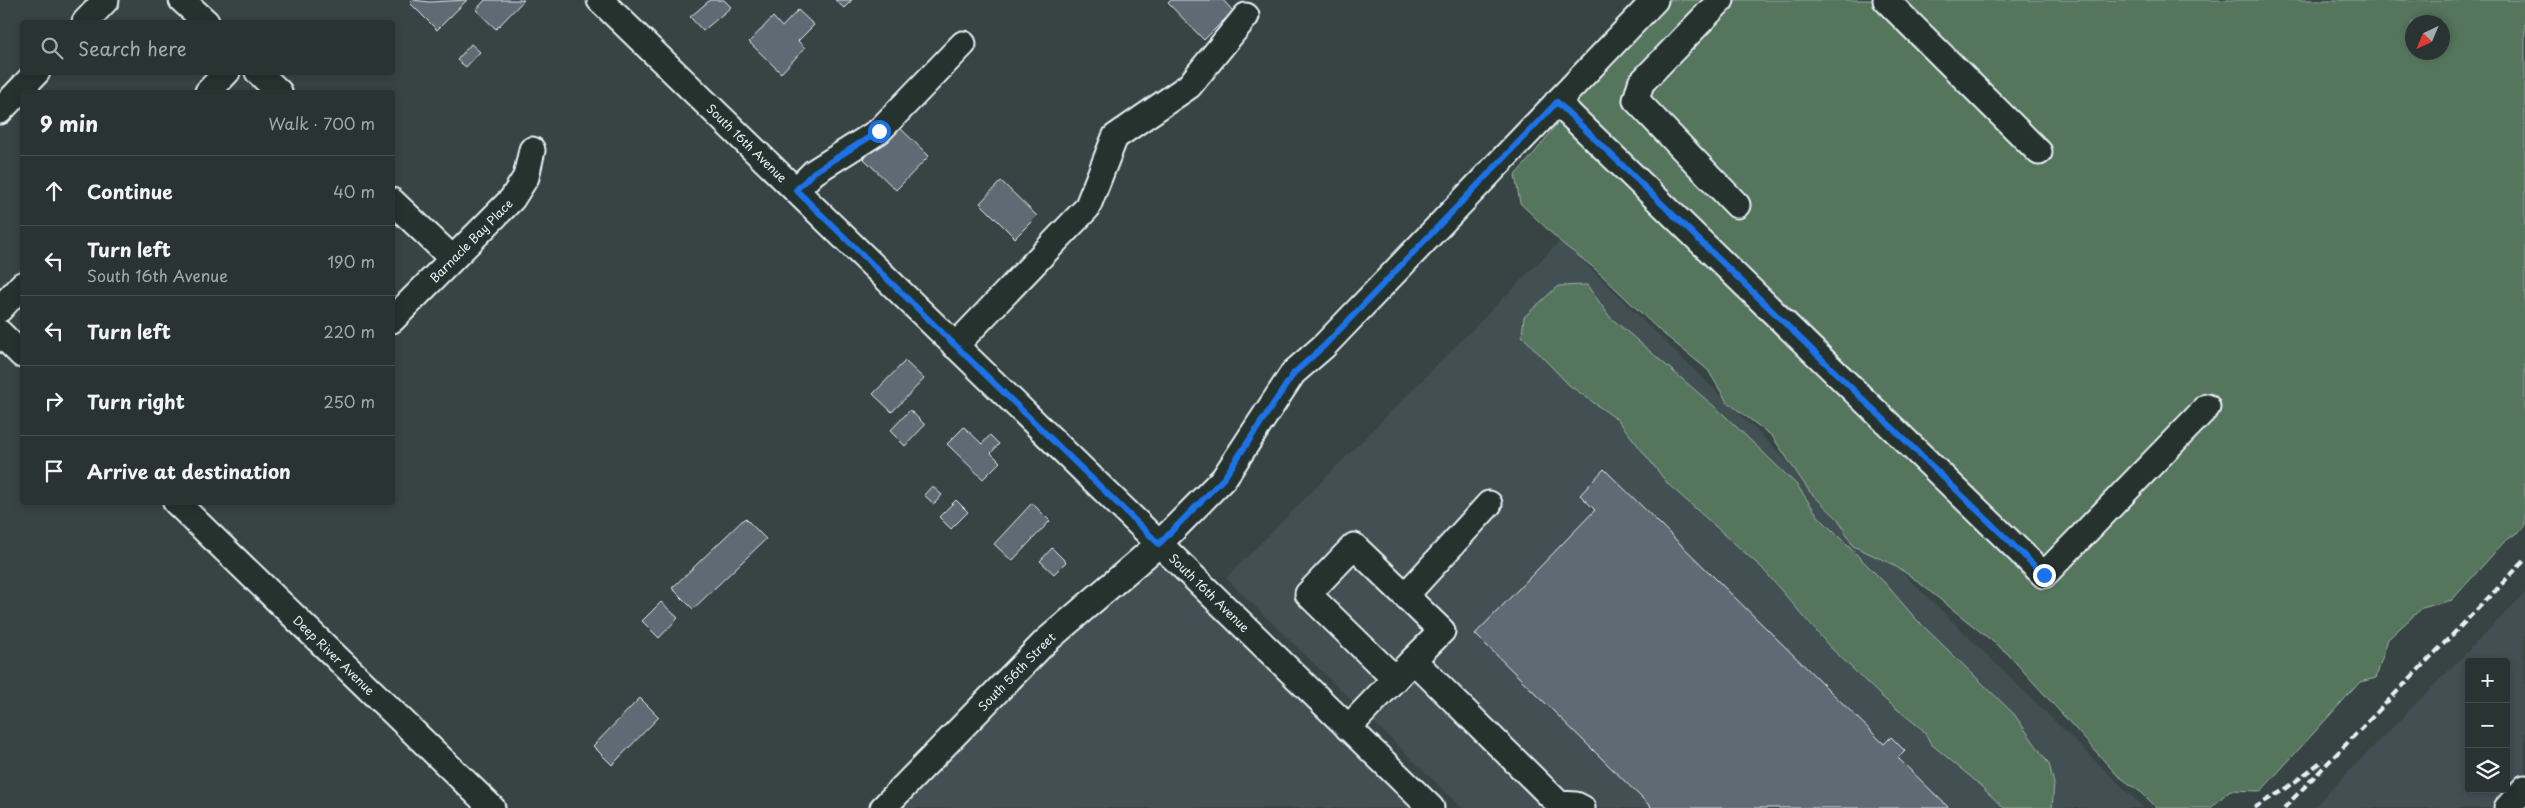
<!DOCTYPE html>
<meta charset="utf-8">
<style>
:root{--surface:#293332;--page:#353f3e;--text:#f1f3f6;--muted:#a5aaac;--line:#454e4d}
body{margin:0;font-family:"Playpen Sans",sans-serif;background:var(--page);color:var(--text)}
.controls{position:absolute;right:15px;bottom:15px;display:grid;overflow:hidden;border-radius:5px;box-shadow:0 2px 8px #0003}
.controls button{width:45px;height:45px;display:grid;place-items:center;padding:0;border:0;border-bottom:1px solid var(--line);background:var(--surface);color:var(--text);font:25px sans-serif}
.compass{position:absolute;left:2405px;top:15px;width:45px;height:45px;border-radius:50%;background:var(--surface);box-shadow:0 2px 8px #0003;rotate:224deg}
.stop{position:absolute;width:15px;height:15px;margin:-11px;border:4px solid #1a73e8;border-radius:50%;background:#fff}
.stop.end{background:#1a73e8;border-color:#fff;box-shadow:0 1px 5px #0008}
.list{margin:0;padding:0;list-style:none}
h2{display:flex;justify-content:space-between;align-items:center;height:65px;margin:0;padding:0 20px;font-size:21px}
h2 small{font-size:16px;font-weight:400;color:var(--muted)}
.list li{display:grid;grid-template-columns:32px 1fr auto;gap:15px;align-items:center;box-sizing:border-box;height:70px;padding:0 20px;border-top:1px solid var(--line)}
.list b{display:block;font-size:19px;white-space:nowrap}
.list p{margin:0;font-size:16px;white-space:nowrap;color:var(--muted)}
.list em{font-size:16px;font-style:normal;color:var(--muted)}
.icon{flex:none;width:28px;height:28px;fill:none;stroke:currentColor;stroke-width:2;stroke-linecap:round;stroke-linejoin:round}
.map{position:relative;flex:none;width:2525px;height:808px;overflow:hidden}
.search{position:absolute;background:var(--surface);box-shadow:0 2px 8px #0003;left:20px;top:20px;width:375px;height:55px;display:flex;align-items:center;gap:12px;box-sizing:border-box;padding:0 18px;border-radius:5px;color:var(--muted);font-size:19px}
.panel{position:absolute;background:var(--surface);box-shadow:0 2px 8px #0003;left:20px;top:90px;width:375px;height:415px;border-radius:5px}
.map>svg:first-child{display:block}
</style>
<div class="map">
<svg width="2525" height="808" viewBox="0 0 2525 808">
<rect width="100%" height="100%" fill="#374443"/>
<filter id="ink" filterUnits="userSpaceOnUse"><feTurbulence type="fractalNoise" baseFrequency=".02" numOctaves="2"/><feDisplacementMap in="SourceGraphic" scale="10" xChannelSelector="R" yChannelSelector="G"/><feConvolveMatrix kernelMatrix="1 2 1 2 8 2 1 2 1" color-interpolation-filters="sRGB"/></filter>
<g filter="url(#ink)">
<g fill="#435052" fill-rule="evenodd">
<polygon points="1561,240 2144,808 1462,808 1226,578"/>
<polygon points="1161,554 1418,808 896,808 1048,651"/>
<path d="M2525,593v215h-212zM2469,662h37v127h-37z"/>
</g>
<g fill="#55745d" stroke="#9eb2aa" fill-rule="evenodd">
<path d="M1665,0h860v527l-21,15 -52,58 -30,8 -34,31 -12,39 -16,4 -99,109 -31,-1 -19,18h-54l-15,-15 -25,-18 -110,-122 -95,-76 -22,-14 -37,-17 -15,-27 -28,-27 -38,-56 -45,-34 -19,-32 -48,-39 -66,-63 -31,-24 -43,-41 -5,-28c27,-28 47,-61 72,-90 24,-30 52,-57 78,-85zM2412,22h30v30h-30z"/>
<polygon points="1587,285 1610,317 1723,414 1797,485 1818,516 1884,582 1916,619 2014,714 2049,764 2054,784 2052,808 2004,808 1972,778 1931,744 1923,730 1882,697 1829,646 1762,568 1668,484 1618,420 1569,385 1522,336 1524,317 1558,286"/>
</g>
<g fill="#5e6b75" stroke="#e8f1f8">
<polygon points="413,0 429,2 467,0 437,30 410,3"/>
<polygon points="485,0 524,0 496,29 476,10"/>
<polygon points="710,0 724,0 731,7 703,31 690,17"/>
<polygon points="835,0 852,0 844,8"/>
<polygon points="1171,0 1223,0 1233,11 1204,40 1168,3"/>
<polygon points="798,10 814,25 798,41 805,48 781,73 749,42 773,17 782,27"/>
<polygon points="471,44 480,52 466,67 457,60"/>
<polygon points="896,124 929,156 896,190 863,158"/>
<polygon points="1001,181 1037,216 1015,238 980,203"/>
<polygon points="905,361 924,379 892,412 873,394"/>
<polygon points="910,410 925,425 905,446 890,431"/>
<polygon points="964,427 982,444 990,435 999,444 991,453 1000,462 983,479 947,444"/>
<polygon points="1604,469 1884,744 1891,737 1905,751 1898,758 1949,808 1652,808 1475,634 1595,510 1580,495"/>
<polygon points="932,486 942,495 934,504 924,495"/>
<polygon points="956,500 968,512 951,529 939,517"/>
<polygon points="1032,503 1050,521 1012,561 994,544"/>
<polygon points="745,518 766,539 693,609 672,588"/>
<polygon points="1052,548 1066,562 1054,574 1040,561"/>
<polygon points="661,602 678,618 659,638 642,621"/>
<polygon points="640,698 659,717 612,765 593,746"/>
</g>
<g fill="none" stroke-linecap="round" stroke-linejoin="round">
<defs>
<g id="minor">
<polyline points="182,0 206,22"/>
<path id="s1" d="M600,0l831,808"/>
<polyline points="1721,0 1641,83 1636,100 1737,205"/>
<polyline points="1886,0 2039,152"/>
<polyline points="85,22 106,0"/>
<polyline points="258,72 279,92"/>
<polyline points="208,92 227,72"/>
<polyline points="1557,102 2044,575 2207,407"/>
<polyline points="0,111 37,72"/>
<polyline points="796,190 814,172 879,131 963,44"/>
<polyline points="392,201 452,258"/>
<polyline points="0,309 22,285"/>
<path id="s2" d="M392,320l120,-121 14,-22 6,-27"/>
<polyline points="0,333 22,355"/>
<polyline points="955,346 1087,208 1115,137 1189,86 1246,16"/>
<path id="s3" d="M176,502l316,306"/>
<polyline points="1406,595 1489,504"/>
<polyline points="1395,679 1308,594 1354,546 1442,631 1413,660"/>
<polyline points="1348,728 1413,660 1559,804 1576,805 1582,808"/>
<path id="s4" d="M883,808l163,-167 113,-97 65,-66 69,-105 31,-27 331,-346"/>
<polyline points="2507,808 2525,788"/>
</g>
</defs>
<use href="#minor" stroke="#e8f1f8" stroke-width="29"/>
<use href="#minor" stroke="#26332d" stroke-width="25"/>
<g stroke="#e8f1f8" stroke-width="4" stroke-dasharray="8 4" stroke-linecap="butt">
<polyline points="2254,808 2287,788 2323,760"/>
<polyline points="2284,808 2525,560"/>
</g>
</g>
</g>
<g fill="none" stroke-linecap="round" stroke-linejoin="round" filter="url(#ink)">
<polyline stroke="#1a73e8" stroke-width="6" points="879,131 814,172 796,190 1159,544 1224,478 1294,373 1324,346 1557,102 2044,575"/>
</g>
<g text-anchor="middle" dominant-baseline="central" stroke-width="4" stroke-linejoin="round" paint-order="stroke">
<g font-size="12" fill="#e8f1f8" stroke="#26332d">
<text stroke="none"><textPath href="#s1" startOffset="205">South 16th Avenue</textPath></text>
<text stroke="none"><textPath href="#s2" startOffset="112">Barnacle Bay Place</textPath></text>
<text stroke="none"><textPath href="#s1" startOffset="850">South 16th Avenue</textPath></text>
<text stroke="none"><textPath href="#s3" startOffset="220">Deep River Avenue</textPath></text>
<text stroke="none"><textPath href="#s4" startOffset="191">South 56th Street</textPath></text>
</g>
</g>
</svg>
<div class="controls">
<button>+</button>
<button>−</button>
<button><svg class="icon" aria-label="layers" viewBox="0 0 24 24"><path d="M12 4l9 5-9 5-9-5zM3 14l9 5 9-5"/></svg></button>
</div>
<svg class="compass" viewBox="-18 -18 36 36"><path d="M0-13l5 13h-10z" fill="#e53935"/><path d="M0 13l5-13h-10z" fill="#a5aaac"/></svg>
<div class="stop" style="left:879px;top:131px"></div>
<div class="stop end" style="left:2044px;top:575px"></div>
<div class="search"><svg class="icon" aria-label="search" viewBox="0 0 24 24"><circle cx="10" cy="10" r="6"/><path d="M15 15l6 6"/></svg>Search here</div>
<section class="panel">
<h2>9 min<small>Walk · 700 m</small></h2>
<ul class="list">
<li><svg class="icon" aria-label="ahead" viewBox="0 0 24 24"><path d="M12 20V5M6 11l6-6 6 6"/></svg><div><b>Continue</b></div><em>40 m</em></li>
<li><svg class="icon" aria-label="left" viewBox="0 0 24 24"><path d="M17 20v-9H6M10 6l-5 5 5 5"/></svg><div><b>Turn left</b><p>South 16th Avenue</p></div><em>190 m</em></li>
<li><svg class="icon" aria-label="left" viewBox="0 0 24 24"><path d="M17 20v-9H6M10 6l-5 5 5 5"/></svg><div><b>Turn left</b></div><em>220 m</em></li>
<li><svg class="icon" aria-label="right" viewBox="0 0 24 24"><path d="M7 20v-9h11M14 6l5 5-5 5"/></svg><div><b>Turn right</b></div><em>250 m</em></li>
<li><svg class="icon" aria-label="arrive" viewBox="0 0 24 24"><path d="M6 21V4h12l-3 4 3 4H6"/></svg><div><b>Arrive at destination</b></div></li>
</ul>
</section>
</div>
